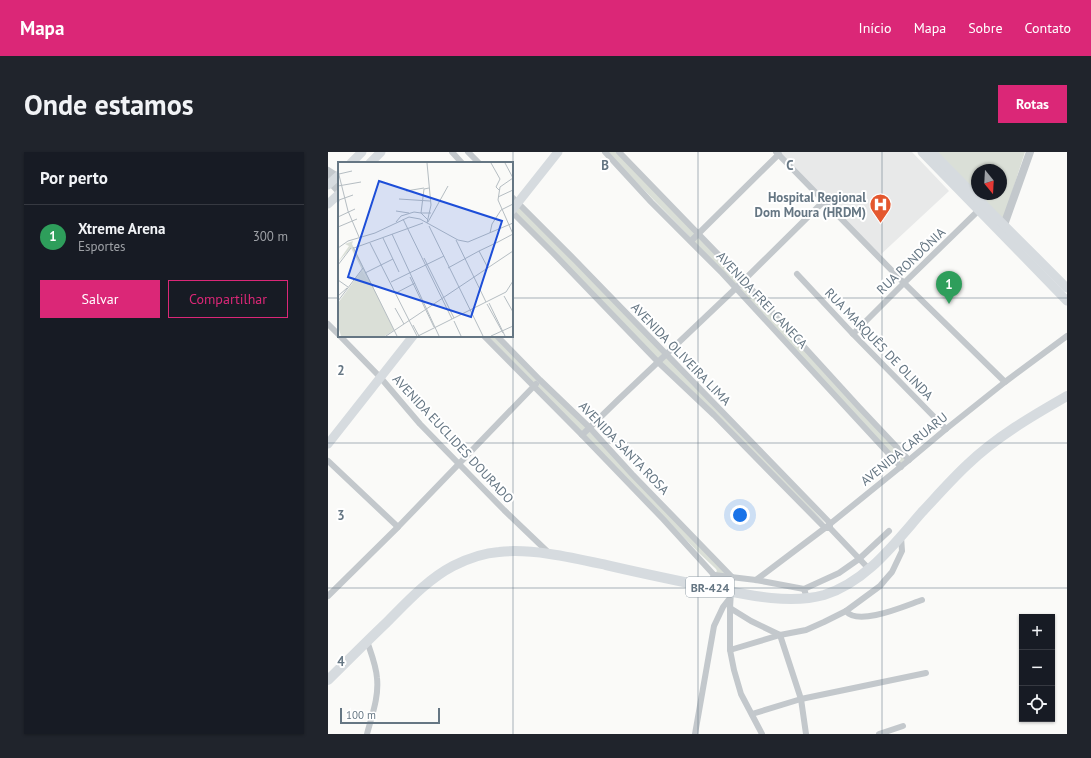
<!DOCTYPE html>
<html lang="pt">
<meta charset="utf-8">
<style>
:root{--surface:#171b24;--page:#20242c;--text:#f1f3f6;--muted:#9ea1a6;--line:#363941;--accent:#db2777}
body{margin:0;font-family:"PT Sans",sans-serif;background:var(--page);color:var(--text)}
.controls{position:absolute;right:12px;bottom:12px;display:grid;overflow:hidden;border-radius:0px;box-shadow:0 1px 3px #0004}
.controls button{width:36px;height:36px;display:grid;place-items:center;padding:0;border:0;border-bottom:1px solid var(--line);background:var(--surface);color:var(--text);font:20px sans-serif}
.compass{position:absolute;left:643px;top:12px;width:36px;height:36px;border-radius:50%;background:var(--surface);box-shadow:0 1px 3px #0004;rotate:162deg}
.scale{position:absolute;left:12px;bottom:10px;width:100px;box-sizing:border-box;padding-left:4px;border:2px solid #657683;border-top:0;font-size:11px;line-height:14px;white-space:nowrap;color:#657683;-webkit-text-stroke:3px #fff;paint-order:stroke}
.you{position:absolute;left:412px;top:363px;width:14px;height:14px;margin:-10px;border:3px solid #fff;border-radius:50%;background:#1a73e8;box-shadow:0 0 0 6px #1a73e833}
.badge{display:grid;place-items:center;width:26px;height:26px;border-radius:50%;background:var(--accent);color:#fff;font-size:13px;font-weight:700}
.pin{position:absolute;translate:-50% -33px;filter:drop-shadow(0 1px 2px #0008)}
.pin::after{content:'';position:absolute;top:21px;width:14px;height:12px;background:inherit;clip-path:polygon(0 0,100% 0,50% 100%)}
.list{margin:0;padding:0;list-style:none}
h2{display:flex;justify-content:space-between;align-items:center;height:52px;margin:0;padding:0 16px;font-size:17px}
h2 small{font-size:13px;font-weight:400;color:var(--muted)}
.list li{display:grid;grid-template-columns:26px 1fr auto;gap:12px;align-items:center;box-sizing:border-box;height:64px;padding:0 16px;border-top:1px solid var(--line)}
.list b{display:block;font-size:15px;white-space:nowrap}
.list p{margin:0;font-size:13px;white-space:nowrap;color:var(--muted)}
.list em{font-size:13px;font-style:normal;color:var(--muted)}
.actions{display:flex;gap:8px;padding:12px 16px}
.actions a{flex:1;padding:9px 0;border:1px solid var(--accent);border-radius:0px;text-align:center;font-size:14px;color:var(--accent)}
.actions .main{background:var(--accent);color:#fff}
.icon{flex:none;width:22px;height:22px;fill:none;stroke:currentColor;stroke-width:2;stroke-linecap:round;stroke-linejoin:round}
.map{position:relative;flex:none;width:739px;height:582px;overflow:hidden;border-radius:0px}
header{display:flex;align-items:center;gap:24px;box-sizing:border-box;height:56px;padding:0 20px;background:var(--accent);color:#fff}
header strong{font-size:19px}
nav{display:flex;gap:22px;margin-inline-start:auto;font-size:14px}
.intro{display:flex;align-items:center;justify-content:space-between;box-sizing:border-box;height:96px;padding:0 24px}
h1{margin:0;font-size:28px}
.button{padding:10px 18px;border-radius:0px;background:var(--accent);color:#fff;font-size:14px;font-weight:700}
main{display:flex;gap:24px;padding:0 24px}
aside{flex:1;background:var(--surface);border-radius:0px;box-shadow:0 1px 3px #0004}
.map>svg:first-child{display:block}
</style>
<header>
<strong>Mapa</strong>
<nav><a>Início</a><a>Mapa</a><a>Sobre</a><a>Contato</a></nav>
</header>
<div class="intro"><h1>Onde estamos</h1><a class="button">Rotas</a></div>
<main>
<aside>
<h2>Por perto<small></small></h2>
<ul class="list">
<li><span class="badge" style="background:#2e9e5b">1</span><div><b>Xtreme Arena</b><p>Esportes</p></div><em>300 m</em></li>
</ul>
<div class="actions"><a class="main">Salvar</a><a>Compartilhar</a></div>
</aside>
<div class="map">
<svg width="739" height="582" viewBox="0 0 739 582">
<rect width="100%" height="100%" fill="#fafaf8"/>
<polygon fill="#e8e9e9" points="449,0 584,0 621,39 551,104"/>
<g fill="#dadfd7">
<polygon points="279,0 289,0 368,82 363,86"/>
<polygon points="608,0 697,0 675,68 649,42 673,42 673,18 649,18 649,42"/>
<polygon points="190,53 336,202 330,208 185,60"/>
<polygon points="370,84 413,129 409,134 365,89"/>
<polygon points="415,131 579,308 573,313 411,136"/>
<polygon points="157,184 167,184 210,228 206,232"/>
<polygon points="339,204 447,316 499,373 447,324 333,210"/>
<polygon points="212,230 260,277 255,281 208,235"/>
<polygon points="261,279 400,423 387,421 389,419 388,417 370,400 257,284"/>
</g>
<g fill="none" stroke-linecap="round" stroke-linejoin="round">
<g stroke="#c3c8cc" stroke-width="6">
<polyline points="124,0 134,11"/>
<polyline points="140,0 151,11"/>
<polyline points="277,0 323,50 394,121 573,315"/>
<polyline points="291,0 416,129 531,255 581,308"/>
<polyline points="448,0 576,131 677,230"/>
<polyline points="184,45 247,108 502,371 502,376 541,417"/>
<polyline points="184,60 225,101 330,210 386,263 497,376 502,376"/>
<polyline points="363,89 451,2"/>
<polyline points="469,122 525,182 618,277"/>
<polyline points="0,172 11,183"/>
<polyline points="525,182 576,131 653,56"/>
<polyline points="12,184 52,225 92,272 176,358 222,402"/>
<polyline points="156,184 254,283 335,367 386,423"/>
<polyline points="169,184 212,228 262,276 304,322 404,425"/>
<polyline points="254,283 290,248 408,136 495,50"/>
<polyline points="0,309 70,375"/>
<polyline points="428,428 497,376 581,308 618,277 677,230 739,184"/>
<polyline points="381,435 386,423 428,428 476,437"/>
<polyline points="403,439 402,456 402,498 406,518 413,542 434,582"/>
<polyline points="0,444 70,375 208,232"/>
<polyline points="479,446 476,437 511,421 531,407 561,379"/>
<polyline points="402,456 423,469 452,483 478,478 496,470 518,459 552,434 557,428 564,420 574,399 573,385"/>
<path d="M518,459c12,16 61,-6 76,-11"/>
<polyline points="402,498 452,483 473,547 478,582"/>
<polyline points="424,562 473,547 598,521"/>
<path d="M39,582c5,-19 12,-37 10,-56 -1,-13 -6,-25 -10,-37"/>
<polyline points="367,582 386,474 395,455 402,446"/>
<polyline points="551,582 575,574"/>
</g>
<g stroke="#c3c8cc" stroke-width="8">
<polyline points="0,19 11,26"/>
<polyline points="0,27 11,39"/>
<polyline points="672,78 676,73 702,0"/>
</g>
<g stroke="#d6dbdf" stroke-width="9">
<polyline points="594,0 739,149"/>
<polyline points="604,0 656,53 739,136"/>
<polyline points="23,11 34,0"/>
<polyline points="42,11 53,0"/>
<polyline points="0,33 11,23"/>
<polyline points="0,52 11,42"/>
<polyline points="184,58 230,0"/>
<polyline points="0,292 85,184"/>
</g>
<path stroke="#d6dbdf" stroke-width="10" d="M0,528c20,-20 39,-39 59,-58 20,-20 41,-43 66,-56 14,-7 30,-13 46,-14 32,-4 75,6 107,13 34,8 68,15 102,22 35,7 80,18 116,8 42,-13 70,-51 98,-83 15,-16 29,-32 45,-47 29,-28 65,-49 100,-69"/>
</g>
<path fill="none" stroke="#657683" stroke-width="1" stroke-opacity="0.55" d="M185,0v582M370,0v582M554,0v582M0,146h11M184,146h555M0,291h739M0,436h739"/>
<defs>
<symbol id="hospital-pin" viewBox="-11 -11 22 30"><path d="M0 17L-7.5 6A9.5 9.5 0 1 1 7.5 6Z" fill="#e4572e" stroke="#fff"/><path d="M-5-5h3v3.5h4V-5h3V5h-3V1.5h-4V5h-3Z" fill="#fff"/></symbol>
</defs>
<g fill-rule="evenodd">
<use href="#hospital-pin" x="540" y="40" width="25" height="34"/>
</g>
<g text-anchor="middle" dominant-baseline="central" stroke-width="4" stroke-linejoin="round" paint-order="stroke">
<rect fill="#fff" stroke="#939fa8" stroke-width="1" x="358" y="425" width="48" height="20" rx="3"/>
<g font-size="12" font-weight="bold" fill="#657683">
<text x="382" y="435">BR-424</text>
</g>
<g font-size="13" font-weight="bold" fill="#657683" stroke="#fff" text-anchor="end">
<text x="538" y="45">Hospital Regional<tspan x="538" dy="15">Dom Moura (HRDM)</tspan></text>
</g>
<g font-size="13" fill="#657683" stroke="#fff">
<text transform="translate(583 109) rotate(-44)">RUA RONDÔNIA</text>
<text transform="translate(434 148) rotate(47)">AVENIDA FREI CANECA</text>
<text transform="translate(551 192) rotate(46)">RUA MARQUÊS DE OLINDA</text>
<text transform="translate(353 202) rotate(46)">AVENIDA OLIVEIRA LIMA</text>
<text transform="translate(125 287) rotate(47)">AVENIDA EUCLIDES DOURADO</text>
<text transform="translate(296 296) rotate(46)">AVENIDA SANTA ROSA</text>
<text transform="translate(576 297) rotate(-39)">AVENIDA CARUARU</text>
</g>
</g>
<g transform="translate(10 10)">
<rect width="175" height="175" fill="#fafaf8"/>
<path d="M15,79l-1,3 42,86 -9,6h-44l-3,-10v-23l24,-33 7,13 -18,-35 -13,14 11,-16 -4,-2z" fill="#dadfd7"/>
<path fill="none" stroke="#b5bdc2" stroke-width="1" d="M89,1l4,42 -4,18M153,1l9,16 -4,8 3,3M167,1l8,15M0,9l10,40 11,26M1,12l13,-3M0,24l23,-4M91,26l-5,1 -3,24h10M68,29l18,-3M160,35l15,-7M61,37l31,2M0,43l1,-5 14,-5M58,49l13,2M0,55l17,-8M65,57l49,100M58,60l5,-6 13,-4 7,1 7,7M90,60l20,-36M91,64l54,110M0,65l19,-8M152,71l2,-9 9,-14 12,-6M54,72l47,102M45,76l16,34M118,78l30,62M32,81l47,93M15,85l44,89M0,86l10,-7 27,-8 34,-16 11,2 38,21 10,2 45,-19M16,86l69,-25M141,89l9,17M86,96l30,60M0,103l13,-17M110,106l31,-17 19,-9 15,-8 -15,-34 2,-13 13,-9M27,111l28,-14M72,115l24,50M0,118l10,7M53,120l53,-26M58,131l19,-10M0,134l9,-8M166,134l9,16M0,139l25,-33M151,141l16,33M149,142l16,29M57,146l9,16M116,159l7,15M75,163l6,11M48,174l127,-85M80,174l88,-44 7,-11M153,174l22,-10"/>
<path fill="#1d4ed8" fill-opacity="0.15" stroke="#1d4ed8" stroke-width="2" d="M41,19l123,40 -31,96 -123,-40z"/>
<rect width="175" height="175" fill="none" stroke="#657683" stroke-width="2"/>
</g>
<g font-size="13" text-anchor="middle" font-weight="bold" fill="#657683" stroke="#fff" stroke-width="4" stroke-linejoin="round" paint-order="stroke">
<text x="277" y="18">B</text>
<text x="462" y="18">C</text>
<text x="13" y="223">2</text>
<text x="13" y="368">3</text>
<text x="13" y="514">4</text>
</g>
</svg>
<div class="controls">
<button>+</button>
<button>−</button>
<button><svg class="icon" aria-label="locate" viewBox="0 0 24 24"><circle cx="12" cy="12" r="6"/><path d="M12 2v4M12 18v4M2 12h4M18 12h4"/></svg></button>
</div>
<svg class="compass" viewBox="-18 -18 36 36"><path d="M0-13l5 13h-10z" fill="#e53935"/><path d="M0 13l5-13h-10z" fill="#9ea1a6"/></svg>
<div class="scale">100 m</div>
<div class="you"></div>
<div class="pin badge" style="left:621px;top:152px;background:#2e9e5b">1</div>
</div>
</main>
